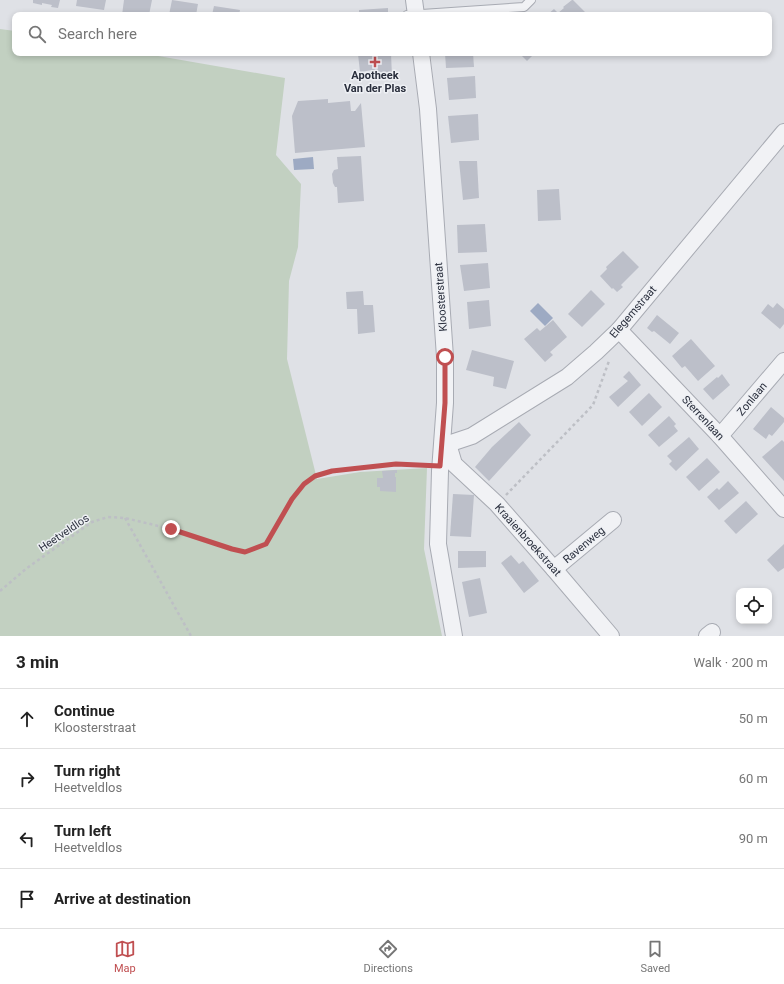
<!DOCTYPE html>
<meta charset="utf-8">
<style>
:root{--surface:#fff;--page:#f6f6f6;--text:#222;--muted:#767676;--line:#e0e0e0;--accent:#c04f51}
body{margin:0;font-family:Roboto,sans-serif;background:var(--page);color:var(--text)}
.controls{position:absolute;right:12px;bottom:12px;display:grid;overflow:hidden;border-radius:8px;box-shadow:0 2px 6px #0003}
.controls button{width:36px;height:36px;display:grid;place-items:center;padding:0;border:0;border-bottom:1px solid var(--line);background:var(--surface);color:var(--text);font:20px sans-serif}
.stop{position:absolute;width:12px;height:12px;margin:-9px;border:3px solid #c04f51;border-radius:50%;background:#fff}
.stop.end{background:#c04f51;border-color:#fff;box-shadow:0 1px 4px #0008}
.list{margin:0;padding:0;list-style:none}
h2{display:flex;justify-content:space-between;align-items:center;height:52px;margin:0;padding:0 16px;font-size:17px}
h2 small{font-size:13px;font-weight:400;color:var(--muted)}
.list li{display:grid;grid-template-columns:26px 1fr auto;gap:12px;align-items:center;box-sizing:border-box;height:60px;padding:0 16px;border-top:1px solid var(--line)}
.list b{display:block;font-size:15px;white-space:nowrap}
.list p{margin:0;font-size:13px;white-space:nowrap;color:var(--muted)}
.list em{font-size:13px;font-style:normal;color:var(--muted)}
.icon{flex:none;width:22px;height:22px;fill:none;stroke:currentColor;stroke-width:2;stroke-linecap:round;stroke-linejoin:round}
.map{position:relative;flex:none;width:784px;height:636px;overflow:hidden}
.search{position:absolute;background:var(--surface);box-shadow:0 2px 6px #0003;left:12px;right:12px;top:12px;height:44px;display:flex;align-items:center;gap:10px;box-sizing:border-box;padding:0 14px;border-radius:8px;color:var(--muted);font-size:15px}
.sheet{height:292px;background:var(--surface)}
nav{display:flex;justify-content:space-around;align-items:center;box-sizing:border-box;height:56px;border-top:1px solid var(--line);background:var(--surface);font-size:11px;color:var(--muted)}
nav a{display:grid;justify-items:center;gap:2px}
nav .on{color:var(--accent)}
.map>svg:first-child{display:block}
</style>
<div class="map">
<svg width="784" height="636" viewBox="0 0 784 636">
<rect width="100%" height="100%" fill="#dfe1e6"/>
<polygon fill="#c2d0c1" points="0,29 15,31 15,53 141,53 285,78 276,155 301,184 298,247 289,281 287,359 317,479 360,472 427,468 424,549 442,636 0,636"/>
<g fill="#9daac3">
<polygon points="313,157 314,169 294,170 293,159"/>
<polygon points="538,303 553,318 545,326 530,311"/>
</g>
<g fill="#bcbfc9">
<polygon points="33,0 60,0 58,8 51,7 52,5 42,3 42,5 33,3"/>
<polygon points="77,0 106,0 104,10 76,6"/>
<polygon points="124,0 152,0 149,15 122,15"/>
<polygon points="172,0 198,4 196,15 169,15"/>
<polygon points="572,0 573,0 585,12 582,15 547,15 554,9 558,13 564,8 563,7"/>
<polygon points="214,6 240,10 239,15 212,15"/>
<polygon points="388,8 388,15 359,15 359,10"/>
<polygon points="325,13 325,15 311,15 311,14"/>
<polygon points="368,53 391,53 392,77 372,78 372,70 360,72 358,54"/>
<polygon points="445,53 473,53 474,67 446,68"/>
<polygon points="519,53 530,53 533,55 527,61"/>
<polygon points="475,76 476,98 449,100 447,78"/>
<polygon points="328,99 328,103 350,101 351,111 355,111 361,103 365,147 295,153 292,116 298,101"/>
<polygon points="478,114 479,140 451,143 448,116"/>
<polygon points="361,156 364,201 338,203 337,187 335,187 333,183 332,174 334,170 338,169 337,157"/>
<polygon points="459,161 477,161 479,198 463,200"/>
<polygon points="559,189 561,220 538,221 537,190"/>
<polygon points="485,224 487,252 458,253 457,225"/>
<polygon points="623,251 639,267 621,285 623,287 617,292 613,288 612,289 600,276 607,269 606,267"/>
<polygon points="488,263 490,288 464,291 460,265"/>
<polygon points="591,290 605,304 582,327 568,314"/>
<polygon points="363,291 364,305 373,305 375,332 358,334 357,309 347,309 346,292"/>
<polygon points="489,300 491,326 469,329 467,302"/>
<polygon points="777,303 784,309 784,324 780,329 761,313 768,304 773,308"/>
<polygon points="657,315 679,333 670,344 654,331 652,332 647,328"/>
<polygon points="553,320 567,337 550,352 553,355 545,362 524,339 537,328 540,331"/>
<polygon points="691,339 715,366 698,381 685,366 682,368 672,356"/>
<polygon points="472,350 514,361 506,389 493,386 494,377 466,370"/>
<polygon points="629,371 641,385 618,407 609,397 628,381 623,377"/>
<polygon points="722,374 730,385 713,400 703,389 717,377 718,378"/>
<polygon points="649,393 662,407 642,426 629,412"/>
<polygon points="771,407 784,418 784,422 772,436 769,434 766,439 753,429"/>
<polygon points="669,416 676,424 674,426 678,431 659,447 648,435"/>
<polygon points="519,422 531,435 489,481 475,467 492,447"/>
<polygon points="689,437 699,449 676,471 669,464 672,461 667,456"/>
<polygon points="782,440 784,442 784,481 762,457"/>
<polygon points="707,458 720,472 699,491 686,477"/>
<polygon points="397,470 397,473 395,473 395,477 396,477 396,492 380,491 380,487 377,487 377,478 383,478 382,471"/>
<polygon points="728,481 739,493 719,510 707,497 717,488 719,490"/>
<polygon points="453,494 474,495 471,537 450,536"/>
<polygon points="746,501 758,514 736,534 724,521"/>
<polygon points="784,544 784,568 778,572 767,560"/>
<polygon points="458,551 486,551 486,567 458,568"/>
<polygon points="511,555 519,564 523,561 539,581 524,593 501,563"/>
<polygon points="480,578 487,613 469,617 462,582"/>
</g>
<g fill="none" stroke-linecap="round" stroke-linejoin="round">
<defs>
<polyline id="service" points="407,15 524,7 531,0"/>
<g id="minor">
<polyline points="414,0 416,15"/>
<polyline points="421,53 428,109 445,357 445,403 440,471 438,544 454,636"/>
<polyline points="619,330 720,436 784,509"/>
<polyline points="720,436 784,361"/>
<polyline points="443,442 448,444 472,436 567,377 596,352 619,330 784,132"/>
<polyline points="448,444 454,464 497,504 554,569 611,636"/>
<polyline points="554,569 613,520"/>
<polyline points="707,636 712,632"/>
</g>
</defs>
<use href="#service" stroke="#a8abb3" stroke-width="10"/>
<use href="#minor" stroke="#a8abb3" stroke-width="18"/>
<g stroke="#bdbfc5" stroke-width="2.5" stroke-dasharray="3 3" stroke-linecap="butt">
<polyline points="506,495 593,405 609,361 608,361"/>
<polyline points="125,518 191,636"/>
<polyline points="0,591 27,568 92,522 108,517 125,518 171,529 232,549 245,552 266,544 292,499 304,484 315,476 332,471 362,467 396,464 427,465"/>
</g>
<use href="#service" stroke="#f1f2f5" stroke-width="8"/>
<use href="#minor" stroke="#f1f2f5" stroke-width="16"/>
</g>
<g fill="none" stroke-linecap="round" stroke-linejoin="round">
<polyline stroke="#c04f51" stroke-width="5" points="171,529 232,549 245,552 266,544 292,499 304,484 315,476 332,471 396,464 440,466 445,403 445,357"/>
</g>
<path fill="#c04f51" stroke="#eef0f4" stroke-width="1.5" d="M373 56h4v4h4v4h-4v4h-4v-4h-4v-4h4z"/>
<g text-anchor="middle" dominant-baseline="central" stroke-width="3" stroke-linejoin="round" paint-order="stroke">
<g font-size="11" font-weight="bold" fill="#292e3c" stroke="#eef0f4">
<text x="375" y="75">Apotheek<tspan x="375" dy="13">Van der Plas</tspan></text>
</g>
<g font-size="11" fill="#292e3c" stroke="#eef0f4">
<text transform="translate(441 297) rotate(-94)">Kloosterstraat</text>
<text transform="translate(633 312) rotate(-49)">Elegemstraat</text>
<text transform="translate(752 399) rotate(-50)">Zonlaan</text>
<text transform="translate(703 418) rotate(47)">Sterrenlaan</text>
<text transform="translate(64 533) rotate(-34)">Heetveldlos</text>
<text transform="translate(528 540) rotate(48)">Kraaienbroekstraat</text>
<text transform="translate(584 545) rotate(-40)">Ravenweg</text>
</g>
</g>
</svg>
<div class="controls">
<button><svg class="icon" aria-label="locate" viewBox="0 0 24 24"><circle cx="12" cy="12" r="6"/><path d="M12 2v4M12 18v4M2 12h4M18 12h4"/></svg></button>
</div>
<div class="stop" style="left:445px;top:357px"></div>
<div class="stop end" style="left:171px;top:529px"></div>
<div class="search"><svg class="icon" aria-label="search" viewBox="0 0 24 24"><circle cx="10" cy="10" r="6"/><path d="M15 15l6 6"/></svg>Search here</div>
</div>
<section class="sheet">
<h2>3 min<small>Walk · 200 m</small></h2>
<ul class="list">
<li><svg class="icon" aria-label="ahead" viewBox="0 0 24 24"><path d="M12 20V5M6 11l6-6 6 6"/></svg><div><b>Continue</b><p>Kloosterstraat</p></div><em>50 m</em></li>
<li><svg class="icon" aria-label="right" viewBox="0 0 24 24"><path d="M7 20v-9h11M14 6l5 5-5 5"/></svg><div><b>Turn right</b><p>Heetveldlos</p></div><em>60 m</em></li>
<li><svg class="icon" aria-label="left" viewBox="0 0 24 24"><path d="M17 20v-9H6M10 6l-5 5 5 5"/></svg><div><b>Turn left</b><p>Heetveldlos</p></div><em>90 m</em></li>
<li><svg class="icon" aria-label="arrive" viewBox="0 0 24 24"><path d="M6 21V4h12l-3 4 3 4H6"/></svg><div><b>Arrive at destination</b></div></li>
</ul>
</section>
<nav>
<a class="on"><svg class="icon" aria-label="map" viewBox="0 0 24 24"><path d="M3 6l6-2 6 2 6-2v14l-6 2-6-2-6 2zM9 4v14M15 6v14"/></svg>Map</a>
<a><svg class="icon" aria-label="directions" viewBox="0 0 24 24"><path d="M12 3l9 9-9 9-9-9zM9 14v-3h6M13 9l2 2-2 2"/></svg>Directions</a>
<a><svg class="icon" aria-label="saved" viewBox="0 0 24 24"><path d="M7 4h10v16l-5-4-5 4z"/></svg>Saved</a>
</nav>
